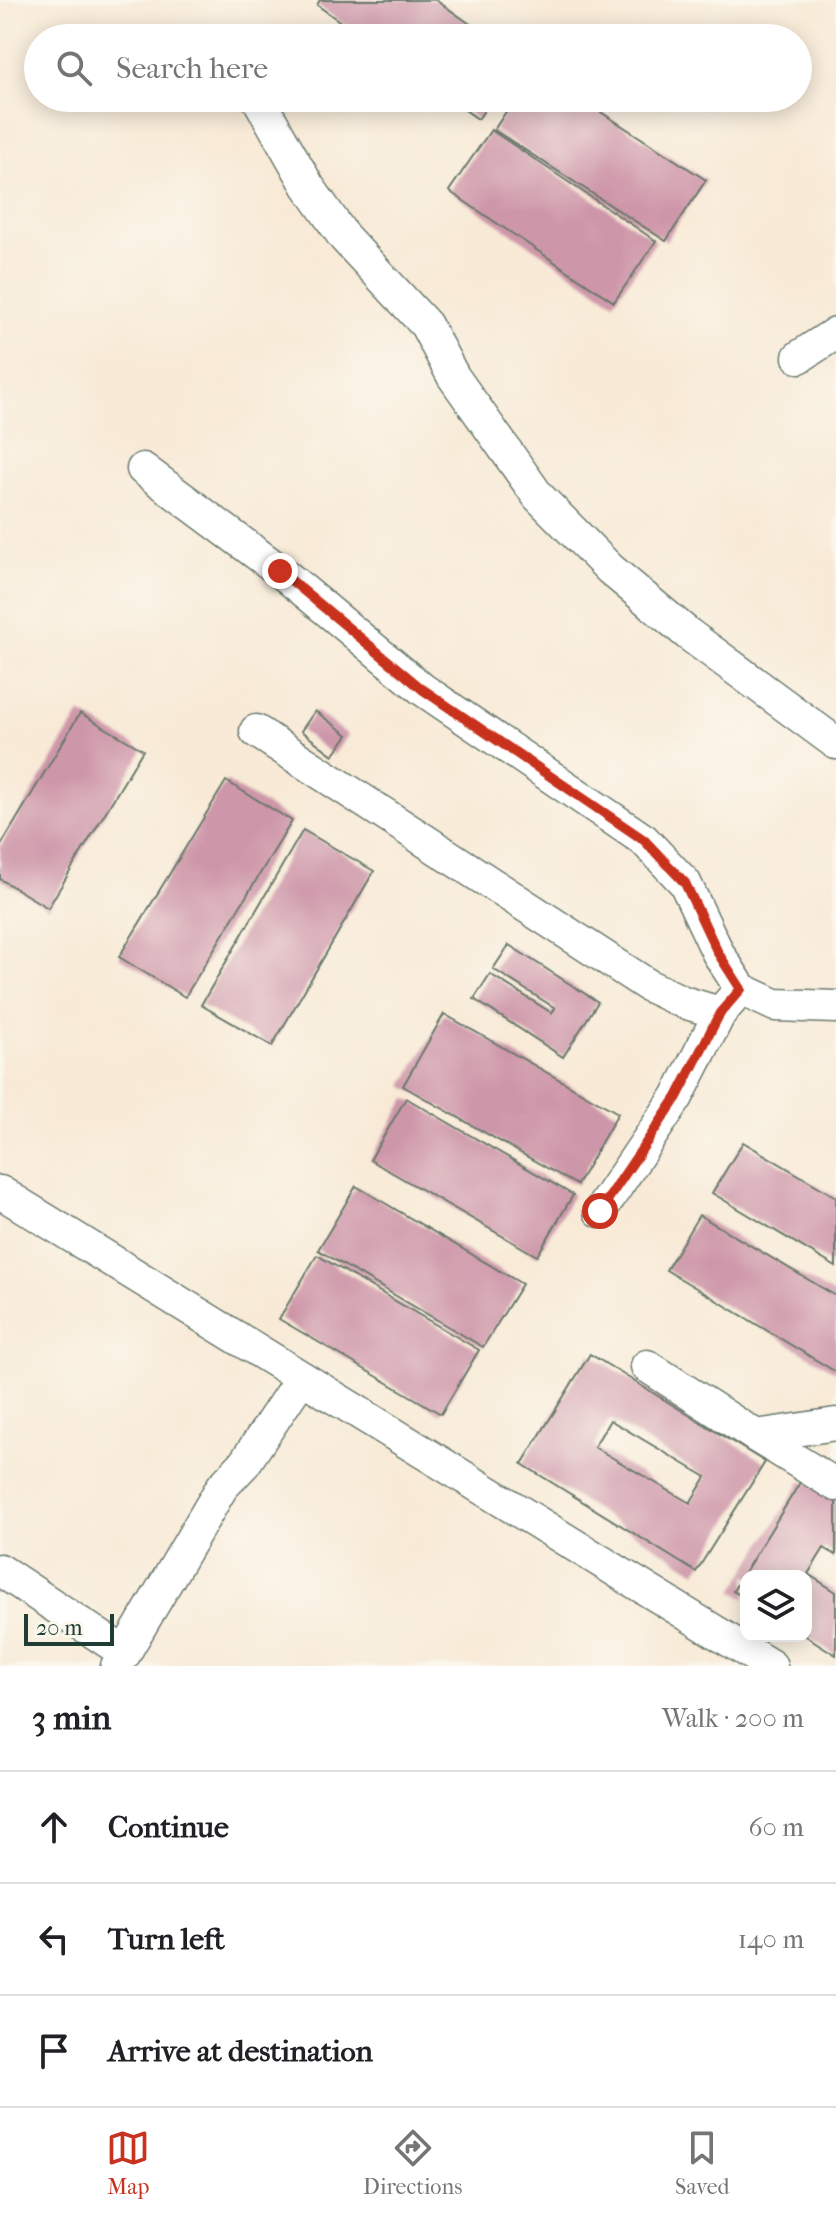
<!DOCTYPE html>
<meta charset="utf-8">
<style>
:root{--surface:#fff;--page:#f2f2f2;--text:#202124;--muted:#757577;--line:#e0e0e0;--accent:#c8321e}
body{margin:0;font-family:"IM FELL French Canon",serif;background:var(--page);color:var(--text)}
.controls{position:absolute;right:24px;bottom:24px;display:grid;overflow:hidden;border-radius:16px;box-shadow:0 4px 20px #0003}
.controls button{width:72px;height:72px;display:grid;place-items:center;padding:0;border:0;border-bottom:2px solid var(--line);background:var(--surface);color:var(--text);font:40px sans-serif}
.scale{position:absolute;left:24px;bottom:20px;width:90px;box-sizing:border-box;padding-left:8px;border:4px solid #1f3d34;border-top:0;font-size:22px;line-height:28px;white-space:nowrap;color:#1f3d34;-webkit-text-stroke:6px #fbf7ec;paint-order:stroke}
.stop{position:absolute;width:24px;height:24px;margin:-18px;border:6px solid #c8321e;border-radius:50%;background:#fff}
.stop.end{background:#c8321e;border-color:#fff;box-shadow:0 2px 8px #0008}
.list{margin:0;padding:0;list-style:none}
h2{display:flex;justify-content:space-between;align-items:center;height:104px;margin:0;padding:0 32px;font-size:34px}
h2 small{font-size:26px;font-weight:400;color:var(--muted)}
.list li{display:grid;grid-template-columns:52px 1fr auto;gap:24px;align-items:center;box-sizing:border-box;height:112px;padding:0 32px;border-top:2px solid var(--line)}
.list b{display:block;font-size:30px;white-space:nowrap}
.list em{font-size:26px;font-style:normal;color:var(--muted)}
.icon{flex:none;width:44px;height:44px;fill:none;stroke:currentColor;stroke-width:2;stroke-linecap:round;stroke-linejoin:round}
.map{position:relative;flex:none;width:836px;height:1666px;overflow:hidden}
.search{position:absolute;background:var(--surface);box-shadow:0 4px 20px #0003;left:24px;right:24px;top:24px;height:88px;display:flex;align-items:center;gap:20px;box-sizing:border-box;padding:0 28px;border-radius:44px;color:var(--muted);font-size:30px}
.sheet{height:440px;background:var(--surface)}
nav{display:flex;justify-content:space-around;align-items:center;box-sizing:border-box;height:112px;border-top:2px solid var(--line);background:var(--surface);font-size:22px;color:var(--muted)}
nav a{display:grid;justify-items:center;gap:4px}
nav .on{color:var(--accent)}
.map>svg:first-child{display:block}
</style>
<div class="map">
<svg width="836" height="1666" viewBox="0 0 836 1666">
<rect width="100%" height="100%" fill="#fbf7ec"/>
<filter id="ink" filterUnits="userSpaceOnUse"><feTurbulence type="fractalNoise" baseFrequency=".0125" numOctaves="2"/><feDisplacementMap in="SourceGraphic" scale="16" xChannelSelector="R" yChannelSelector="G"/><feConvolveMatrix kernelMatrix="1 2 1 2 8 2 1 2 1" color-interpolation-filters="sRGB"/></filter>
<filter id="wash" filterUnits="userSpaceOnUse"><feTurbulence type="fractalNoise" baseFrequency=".006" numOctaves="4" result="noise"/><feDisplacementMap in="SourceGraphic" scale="32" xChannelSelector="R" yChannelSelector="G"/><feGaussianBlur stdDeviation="1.8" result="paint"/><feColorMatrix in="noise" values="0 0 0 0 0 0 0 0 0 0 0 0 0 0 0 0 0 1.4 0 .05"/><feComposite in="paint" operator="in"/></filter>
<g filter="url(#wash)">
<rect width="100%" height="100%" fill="#f8ead7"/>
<g id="blocks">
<g fill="#ce96a9" fill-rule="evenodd">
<polygon points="320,0 436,0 490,38 363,38 317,5"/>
<polygon points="448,98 493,98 478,119"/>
<polygon points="515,98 579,98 706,180 666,241 494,130"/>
<polygon points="491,130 656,241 614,302 449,191"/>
<polygon points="315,711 348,735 333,755 301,731"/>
<polygon points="80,713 143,750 48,908 0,879 0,847"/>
<polygon points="226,781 292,821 185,997 119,957"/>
<polygon points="303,830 374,871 272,1046 201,1005"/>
<polygon points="509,945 598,1002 563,1057 474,999 490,974 552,1013 555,1008 493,969"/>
<polygon points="444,1014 618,1113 577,1185 403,1086"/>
<polygon points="406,1098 573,1195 537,1256 370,1160"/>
<polygon points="743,1142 836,1197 836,1267 712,1193"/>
<polygon points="356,1186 522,1284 483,1347 318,1250"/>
<polygon points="699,1215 836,1296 836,1372 666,1270"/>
<polygon points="317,1255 479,1350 441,1414 279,1319"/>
<path d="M590,1354l175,108 -69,110 -174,-108zM610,1420l96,57 -16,26 -96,-56z"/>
<polygon points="801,1481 836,1493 836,1555 824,1548 808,1574 836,1592 836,1655 806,1636 806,1576 746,1576 746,1599 733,1591"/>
</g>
</g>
</g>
<g filter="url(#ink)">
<use href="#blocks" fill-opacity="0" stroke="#6b7a6d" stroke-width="2"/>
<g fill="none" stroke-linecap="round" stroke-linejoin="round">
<defs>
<g id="minor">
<polyline points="258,98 308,186 344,237 426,325 453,376 538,496 610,569 688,634 836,743"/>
<polyline points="799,357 836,333"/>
<polyline points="143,469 280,571 422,689 644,840 685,883 718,953 741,989 775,1005 836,1007"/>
<polyline points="256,731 649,986 683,1002 720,1013 741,989"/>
<polyline points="0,1192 771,1666"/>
<polyline points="600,1211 677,1097 720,1013"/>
<polyline points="647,1366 756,1436 836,1424"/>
<polyline points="756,1436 836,1485"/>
<polyline points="0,1570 125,1653"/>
<polyline points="117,1666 222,1487 244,1464 300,1380"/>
</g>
</defs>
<use href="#minor" stroke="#6b7a6d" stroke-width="35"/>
<use href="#minor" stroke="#fff" stroke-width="32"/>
</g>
</g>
<g fill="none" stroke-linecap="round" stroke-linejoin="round" filter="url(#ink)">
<polyline stroke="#c8321e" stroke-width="10" points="280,571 422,689 644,840 685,883 718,953 741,989 720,1013 677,1097 600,1211"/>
</g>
</svg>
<div class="controls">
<button><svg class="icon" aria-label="layers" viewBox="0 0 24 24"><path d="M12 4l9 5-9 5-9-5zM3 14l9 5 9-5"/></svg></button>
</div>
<div class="scale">20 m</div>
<div class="stop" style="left:600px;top:1211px"></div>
<div class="stop end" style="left:280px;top:571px"></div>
<div class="search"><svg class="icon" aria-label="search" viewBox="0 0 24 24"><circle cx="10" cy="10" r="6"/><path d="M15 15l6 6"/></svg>Search here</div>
</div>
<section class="sheet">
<h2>3 min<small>Walk · 200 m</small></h2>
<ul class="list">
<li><svg class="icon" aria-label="ahead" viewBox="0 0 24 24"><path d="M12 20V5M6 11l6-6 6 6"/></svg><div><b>Continue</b></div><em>60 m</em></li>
<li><svg class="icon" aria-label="left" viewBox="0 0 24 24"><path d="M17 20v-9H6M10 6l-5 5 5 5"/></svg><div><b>Turn left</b></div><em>140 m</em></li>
<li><svg class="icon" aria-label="arrive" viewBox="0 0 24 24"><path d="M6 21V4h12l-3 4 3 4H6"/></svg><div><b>Arrive at destination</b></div></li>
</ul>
</section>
<nav>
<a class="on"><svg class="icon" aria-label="map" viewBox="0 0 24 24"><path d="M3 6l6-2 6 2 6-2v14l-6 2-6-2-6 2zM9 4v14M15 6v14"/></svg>Map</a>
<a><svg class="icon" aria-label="directions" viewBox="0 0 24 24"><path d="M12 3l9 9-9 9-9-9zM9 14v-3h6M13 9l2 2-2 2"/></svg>Directions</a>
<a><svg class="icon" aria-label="saved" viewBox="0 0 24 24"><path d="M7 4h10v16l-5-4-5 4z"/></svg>Saved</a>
</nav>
